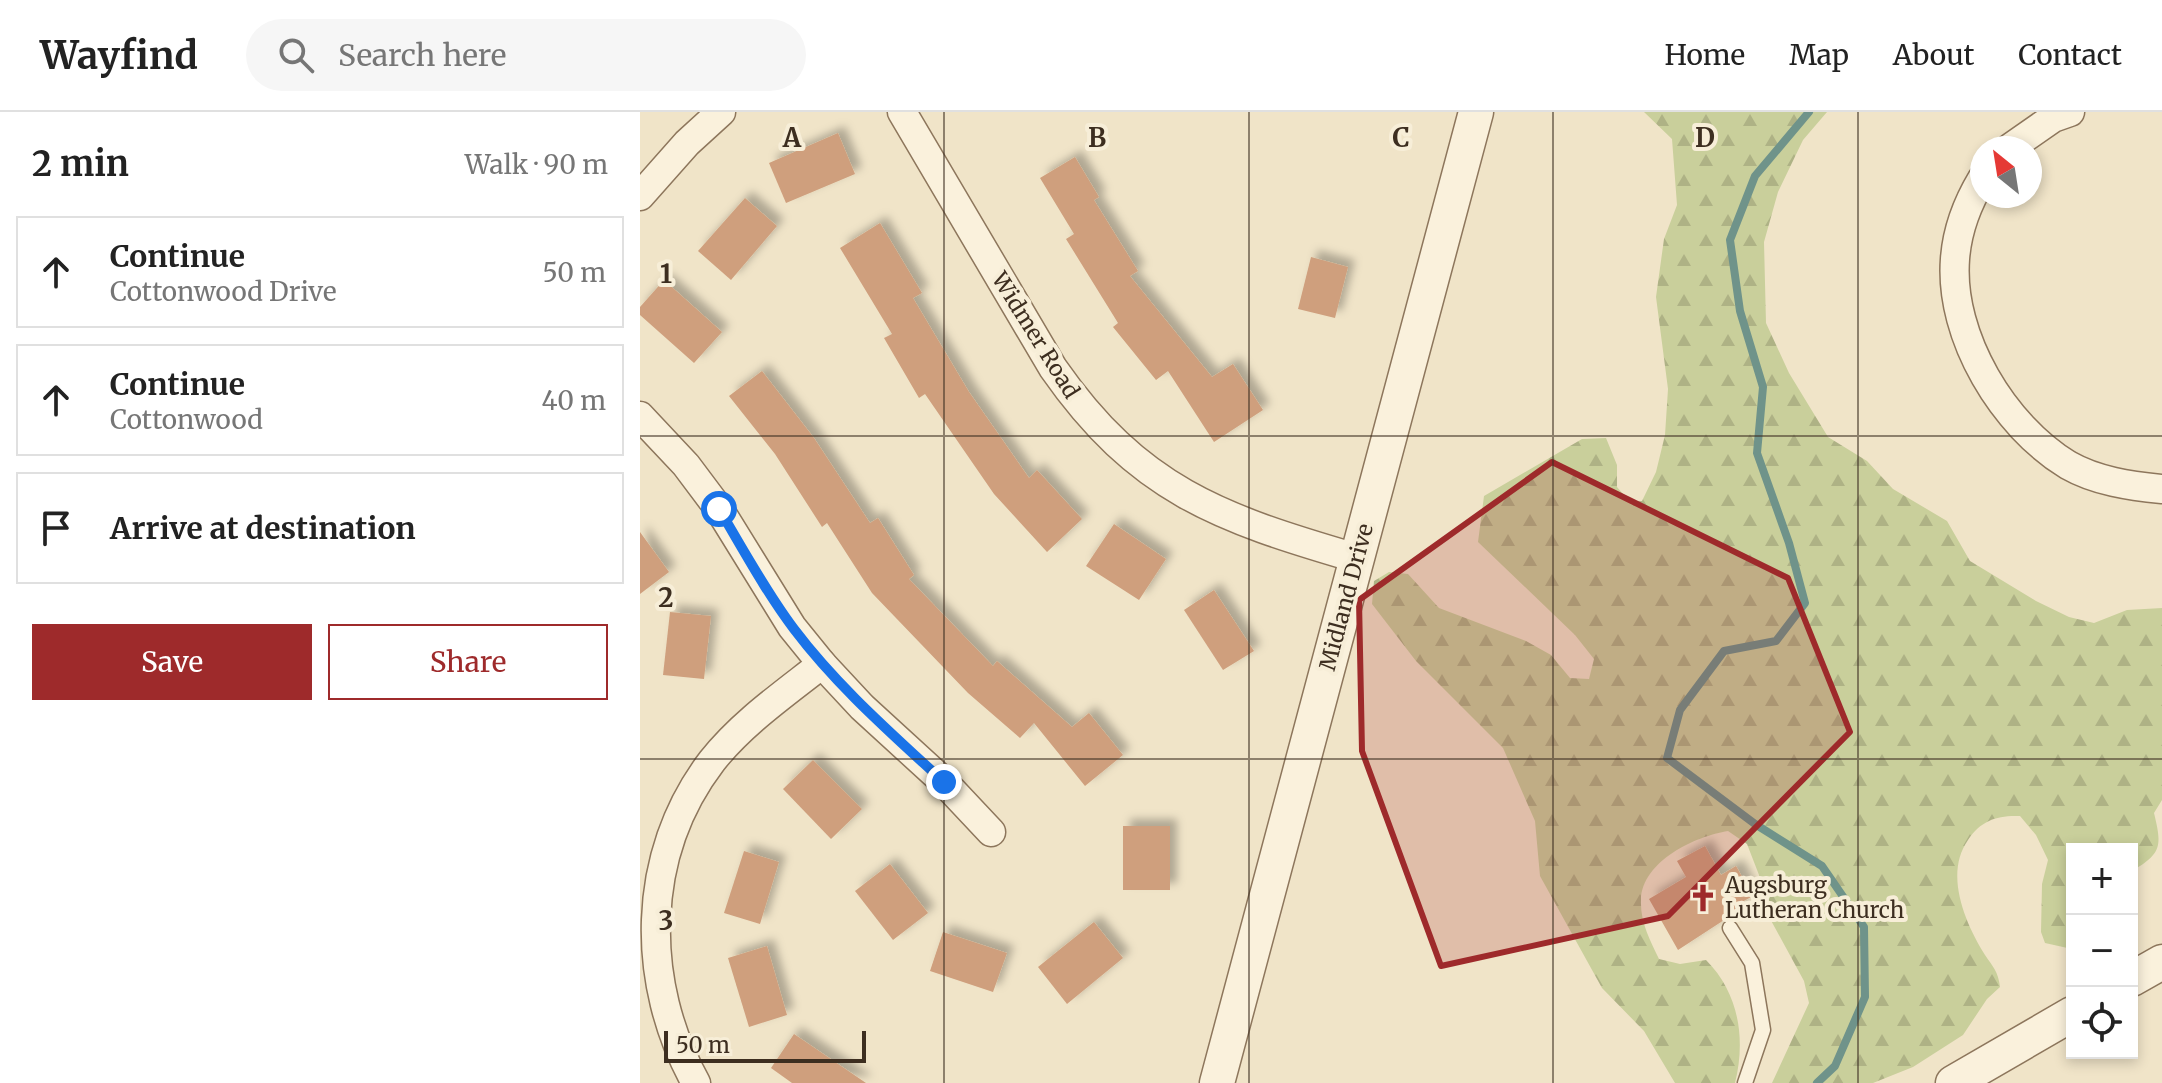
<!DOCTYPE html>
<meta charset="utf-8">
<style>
:root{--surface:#fff;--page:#f6f6f6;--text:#222;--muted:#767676;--line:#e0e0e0;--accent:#9e2a2b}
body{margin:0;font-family:Merriweather,serif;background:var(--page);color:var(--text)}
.controls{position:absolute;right:24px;bottom:24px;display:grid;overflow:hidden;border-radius:0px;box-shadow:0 4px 12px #0003}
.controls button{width:72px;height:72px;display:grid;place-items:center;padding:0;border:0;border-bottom:2px solid var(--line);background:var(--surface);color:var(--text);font:40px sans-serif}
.compass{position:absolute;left:1330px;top:24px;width:72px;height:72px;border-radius:50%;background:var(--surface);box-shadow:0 4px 12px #0003;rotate:330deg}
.scale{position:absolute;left:24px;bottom:20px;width:202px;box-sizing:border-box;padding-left:8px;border:4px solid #3d2e20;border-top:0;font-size:22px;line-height:28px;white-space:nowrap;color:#3d2e20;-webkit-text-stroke:6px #f7eed8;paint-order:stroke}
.stop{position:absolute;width:24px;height:24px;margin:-18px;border:6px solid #1a73e8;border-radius:50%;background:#fff}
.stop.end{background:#1a73e8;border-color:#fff;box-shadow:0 2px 8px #0008}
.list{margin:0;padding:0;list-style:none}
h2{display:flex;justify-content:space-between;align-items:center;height:104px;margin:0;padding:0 32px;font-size:34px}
h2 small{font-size:26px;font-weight:400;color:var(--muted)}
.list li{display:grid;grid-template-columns:52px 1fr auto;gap:24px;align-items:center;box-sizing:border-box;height:112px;margin:0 16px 16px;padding:0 16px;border:2px solid var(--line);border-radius:0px}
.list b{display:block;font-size:30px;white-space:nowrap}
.list p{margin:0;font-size:26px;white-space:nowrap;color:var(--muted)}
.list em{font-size:26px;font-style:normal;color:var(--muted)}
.actions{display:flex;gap:16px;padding:24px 32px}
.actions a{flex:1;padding:18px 0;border:2px solid var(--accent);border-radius:0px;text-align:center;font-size:28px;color:var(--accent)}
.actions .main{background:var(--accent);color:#fff}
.icon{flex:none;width:44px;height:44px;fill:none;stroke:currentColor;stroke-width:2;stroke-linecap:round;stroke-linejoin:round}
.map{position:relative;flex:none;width:1522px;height:971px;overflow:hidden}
header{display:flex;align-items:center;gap:48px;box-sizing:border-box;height:112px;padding:0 40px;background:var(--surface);border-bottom:2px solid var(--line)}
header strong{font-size:38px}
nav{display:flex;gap:44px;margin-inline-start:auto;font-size:28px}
.search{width:560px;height:72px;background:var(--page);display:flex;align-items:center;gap:20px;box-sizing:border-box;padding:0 28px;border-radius:44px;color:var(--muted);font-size:30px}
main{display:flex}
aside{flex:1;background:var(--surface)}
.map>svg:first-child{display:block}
</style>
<header>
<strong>Wayfind</strong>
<div class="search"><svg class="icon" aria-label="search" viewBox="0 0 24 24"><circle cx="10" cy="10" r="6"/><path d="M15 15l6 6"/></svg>Search here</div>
<nav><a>Home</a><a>Map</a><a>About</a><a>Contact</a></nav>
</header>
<main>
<aside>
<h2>2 min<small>Walk · 90 m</small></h2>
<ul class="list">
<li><svg class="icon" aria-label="ahead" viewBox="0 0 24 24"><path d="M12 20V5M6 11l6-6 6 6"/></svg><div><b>Continue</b><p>Cottonwood Drive</p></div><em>50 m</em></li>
<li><svg class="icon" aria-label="ahead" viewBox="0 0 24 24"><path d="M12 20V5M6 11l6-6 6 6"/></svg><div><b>Continue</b><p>Cottonwood</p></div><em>40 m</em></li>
<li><svg class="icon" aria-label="arrive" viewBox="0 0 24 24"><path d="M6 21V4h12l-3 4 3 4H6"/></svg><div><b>Arrive at destination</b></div></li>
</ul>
<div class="actions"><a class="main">Save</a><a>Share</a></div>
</aside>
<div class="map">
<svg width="1522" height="971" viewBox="0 0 1522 971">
<defs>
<pattern id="forest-firs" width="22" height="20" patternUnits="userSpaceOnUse" patternTransform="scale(2)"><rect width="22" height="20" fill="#c9cf9b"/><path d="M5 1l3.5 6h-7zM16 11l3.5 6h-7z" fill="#aeb285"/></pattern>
<filter id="shadow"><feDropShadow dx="7" dy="-7" stdDeviation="4" flood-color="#0004"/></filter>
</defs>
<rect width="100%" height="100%" fill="#f0e4c8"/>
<path fill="url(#forest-firs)" d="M1004,0h183l-24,28 -25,52 -14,50 2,81 23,50 39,64 39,24 26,28 54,32 23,40 66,40 33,16 25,6 33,-13 35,-2v192l-8,13c8,33 8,40 -22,58v-22h-60v100l-27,-6 -4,-11 1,-48 6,-24 -12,-25 -16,-19c-22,-1 -39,4 -52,24 -24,34 -3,83 17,115 8,12 13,16 15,32l-13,12 -24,36 -50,32 -40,16h-101l37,-80 -5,-22 -42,-77 -3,-29 -12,-31 -19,-13c-32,5 -86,30 -87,69 -1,22 9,40 18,59l21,5 26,-4c33,33 40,79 29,123h-60l-31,-52 -42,-43 -62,-112 -5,-55 -32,-73 -87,-87 -44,-57 2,-23 15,-9 19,2 31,34 87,33 25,14 19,23 19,1 5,-20 -19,-24 -97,-93 6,-46 98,-57 24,-1 11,27v22l13,15 12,-1 14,-29 9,-37 3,-46 -12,-92 8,-58 13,-34 -5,-66z"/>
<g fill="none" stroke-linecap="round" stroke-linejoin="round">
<polyline stroke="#6f938a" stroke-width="8" points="1169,0 1115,64 1090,128 1100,199 1123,275 1117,341 1149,431 1165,491 1136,529 1084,539 1040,598 1027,646 1115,712 1182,754 1224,815 1225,885 1195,954 1177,971"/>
</g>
<g fill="#cf9f7d" filter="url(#shadow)">
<polygon points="198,21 215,62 146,91 129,51"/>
<polygon points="435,45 459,85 454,88 498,159 490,164 572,265 593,252 623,298 574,330 528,259 516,268 473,215 478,211 426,127 434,122 400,66"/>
<polygon points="105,86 137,114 91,168 58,139"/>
<polygon points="240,111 282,181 273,186 329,280 389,366 397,358 442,407 407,440 354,382 285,282 279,286 244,226 252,222 200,136"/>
<polygon points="671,145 708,155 695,206 658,197"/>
<polygon points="24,168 82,220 54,251 0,203 0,195"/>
<polygon points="122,259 174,326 230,411 238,406 274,463 269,467 353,554 357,549 432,615 449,601 483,643 445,674 394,611 380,626 328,581 232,481 187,411 182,415 135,342 89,284"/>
<polygon points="474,412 526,447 499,488 446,454"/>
<polygon points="0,420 29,460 0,482"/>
<polygon points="574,478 614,539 583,558 544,498"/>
<polygon points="30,500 71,504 64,567 23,563"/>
<polygon points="173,648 222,697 191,727 143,677"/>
<rect x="483" y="714" width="47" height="64"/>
<polygon points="1065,734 1081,763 1096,754 1113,784 1098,792 1101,797 1038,838 1009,787 1046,765 1037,749"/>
<polygon points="104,739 139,750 120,812 84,801"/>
<polygon points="250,752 288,801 253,828 215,779"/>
<polygon points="454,810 483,846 427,892 398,855"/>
<polygon points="303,820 367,841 353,880 290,859"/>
<polygon points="127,834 147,903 109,915 88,846"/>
<polygon points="154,922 226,971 152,971 131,956"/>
</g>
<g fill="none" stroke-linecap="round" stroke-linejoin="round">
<defs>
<polyline id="service" points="1090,816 1112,851 1123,918 1105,971"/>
<g id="minor">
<path d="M262,0l151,256c85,122 166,150 303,190"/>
<polyline points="1370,36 1413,6 1430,0"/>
<path d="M1342,67c-15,25 -25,52 -27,80 -6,78 49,167 113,206 28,16 62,21 94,24"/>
<polyline points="0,84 47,31 81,0"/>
<polyline points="0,304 46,353 79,397 152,515 182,552 222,595 304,670 351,720"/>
<path d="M56,971c-56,-100 -56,-228 16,-322 30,-38 72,-67 110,-97"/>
</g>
<g id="tertiary">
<polyline points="1492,867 1522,850"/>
<polyline points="577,971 836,0"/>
<polyline points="1313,971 1432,902"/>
</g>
</defs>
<use href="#service" stroke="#8d765c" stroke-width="17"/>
<use href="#minor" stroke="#8d765c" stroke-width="31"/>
<use href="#tertiary" stroke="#8d765c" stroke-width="37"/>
<use href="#service" stroke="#faf1dc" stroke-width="14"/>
<use href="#minor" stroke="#faf1dc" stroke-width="28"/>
<use href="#tertiary" stroke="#faf1dc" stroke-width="34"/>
</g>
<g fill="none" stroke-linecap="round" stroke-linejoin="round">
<path stroke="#1a73e8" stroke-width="10" d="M79,397c24,40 47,83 75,120 43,57 97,104 150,153"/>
</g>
<path fill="#9e2a2b" fill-opacity="0.2" stroke="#9e2a2b" stroke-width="6" stroke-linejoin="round" d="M912,350l236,116 62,154 -182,184 -227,50 -79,-215 -3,-151z"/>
<path fill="none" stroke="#3d2e20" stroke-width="2" stroke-opacity="0.55" d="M304,0v971M609,0v971M913,0v971M1218,0v971M0,324h1522M0,647h1522"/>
<defs>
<symbol id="church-bare" viewBox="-9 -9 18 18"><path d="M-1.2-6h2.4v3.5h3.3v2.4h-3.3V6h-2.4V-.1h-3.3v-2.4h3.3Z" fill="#9e2a2b" stroke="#f7eed8" stroke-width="2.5" paint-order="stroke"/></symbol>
</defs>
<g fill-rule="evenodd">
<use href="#church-bare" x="1043" y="766" width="40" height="40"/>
</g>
<g text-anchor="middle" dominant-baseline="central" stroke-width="8" stroke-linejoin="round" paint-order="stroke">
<g font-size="22" fill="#3d2e20" stroke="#f7eed8">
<text transform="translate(396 223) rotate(58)">Widmer Road</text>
<text transform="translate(706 485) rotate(-75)">Midland Drive</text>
</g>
<g font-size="22" fill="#3d2e20" stroke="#f7eed8" text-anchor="start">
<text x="1085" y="773">Augsburg<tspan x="1085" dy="25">Lutheran Church</tspan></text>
</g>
</g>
<g font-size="26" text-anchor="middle" font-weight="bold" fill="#3d2e20" stroke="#f7eed8" stroke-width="8" stroke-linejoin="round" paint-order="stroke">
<text x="152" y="35">A</text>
<text x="457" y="35">B</text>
<text x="761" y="35">C</text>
<text x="1065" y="35">D</text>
<text x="26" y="171">1</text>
<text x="26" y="495">2</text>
<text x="26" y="818">3</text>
</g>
</svg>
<div class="controls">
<button>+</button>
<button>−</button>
<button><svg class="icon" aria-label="locate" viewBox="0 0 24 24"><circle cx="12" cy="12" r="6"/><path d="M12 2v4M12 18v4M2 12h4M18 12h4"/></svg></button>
</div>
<svg class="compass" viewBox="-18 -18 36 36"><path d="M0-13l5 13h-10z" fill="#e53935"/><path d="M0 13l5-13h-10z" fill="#767676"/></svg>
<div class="scale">50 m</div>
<div class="stop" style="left:79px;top:397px"></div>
<div class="stop end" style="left:304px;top:670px"></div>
</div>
</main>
